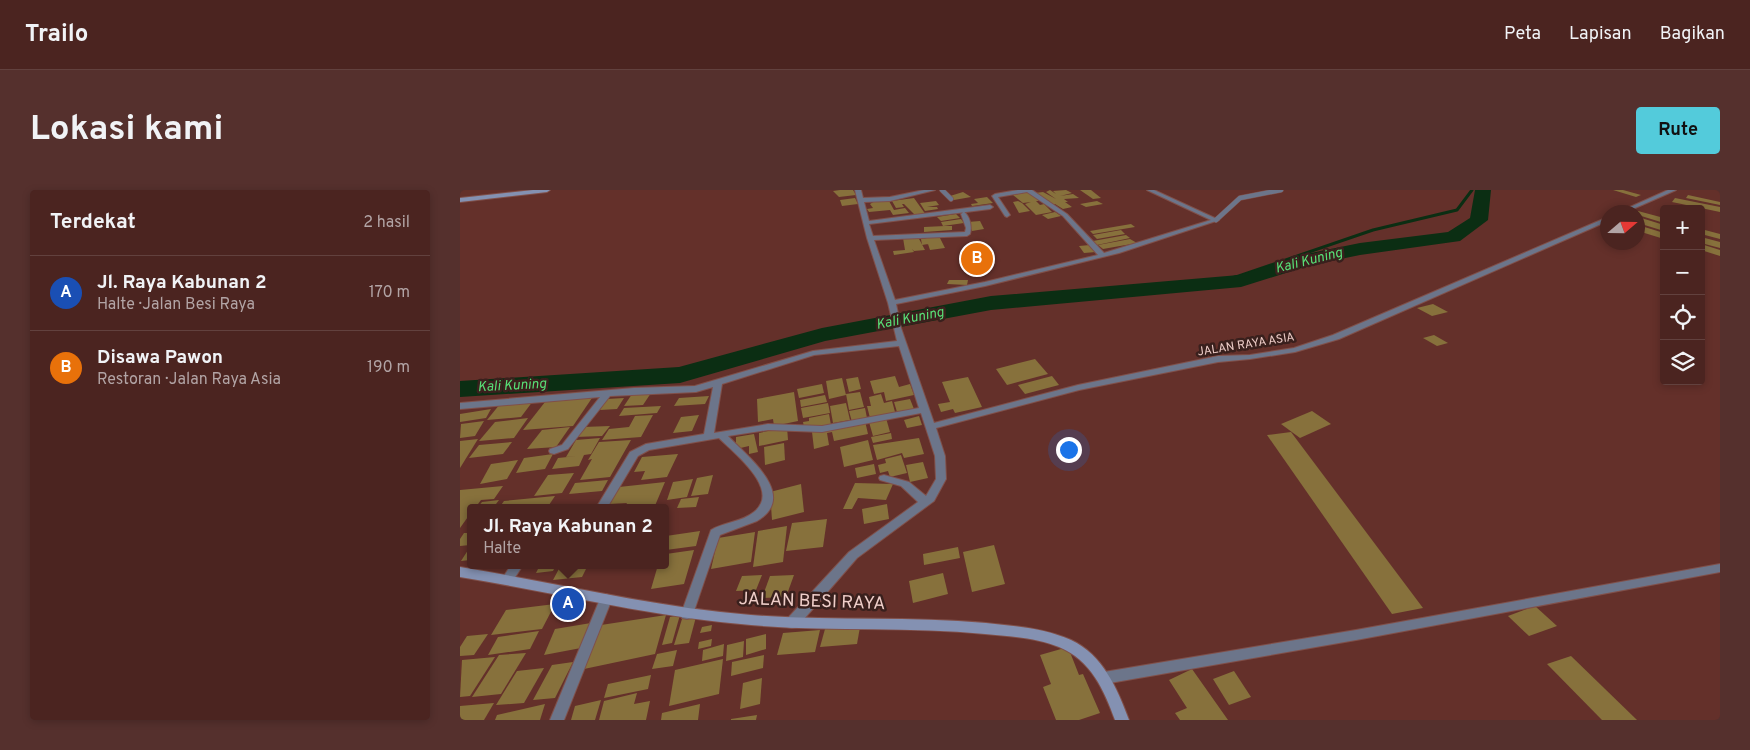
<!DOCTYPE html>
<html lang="id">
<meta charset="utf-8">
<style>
:root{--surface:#4b2420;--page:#55302d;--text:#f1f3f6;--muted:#b2a4a5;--line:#62413e;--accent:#53cbdb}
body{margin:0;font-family:Overpass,sans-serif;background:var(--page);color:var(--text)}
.controls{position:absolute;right:15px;top:15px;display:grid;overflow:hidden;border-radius:5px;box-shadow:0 2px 8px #0003}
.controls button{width:45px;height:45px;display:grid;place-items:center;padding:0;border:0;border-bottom:1px solid var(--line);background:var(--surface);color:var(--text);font:25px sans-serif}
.compass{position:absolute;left:1140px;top:15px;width:45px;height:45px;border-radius:50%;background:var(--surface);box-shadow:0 2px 8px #0003;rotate:70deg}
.you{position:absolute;left:608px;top:259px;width:18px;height:18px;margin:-12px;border:4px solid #fff;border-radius:50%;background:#1a73e8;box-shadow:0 0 0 8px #1a73e833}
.badge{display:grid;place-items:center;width:32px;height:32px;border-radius:50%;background:var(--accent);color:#fff;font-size:16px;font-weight:700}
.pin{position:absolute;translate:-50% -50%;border:2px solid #fff;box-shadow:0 1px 5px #0006}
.popup{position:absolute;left:7px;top:314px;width:202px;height:65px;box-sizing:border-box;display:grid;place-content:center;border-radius:5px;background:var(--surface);filter:drop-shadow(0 1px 4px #0005);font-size:16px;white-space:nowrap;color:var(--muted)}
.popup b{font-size:19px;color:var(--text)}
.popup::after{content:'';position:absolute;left:50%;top:100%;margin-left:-10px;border:10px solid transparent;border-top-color:var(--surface)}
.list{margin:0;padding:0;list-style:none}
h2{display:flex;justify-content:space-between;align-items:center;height:65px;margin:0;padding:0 20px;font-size:21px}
h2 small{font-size:16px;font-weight:400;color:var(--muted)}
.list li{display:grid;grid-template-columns:32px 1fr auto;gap:15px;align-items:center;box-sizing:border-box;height:75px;padding:0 20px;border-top:1px solid var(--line)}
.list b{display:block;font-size:19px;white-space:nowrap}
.list p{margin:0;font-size:16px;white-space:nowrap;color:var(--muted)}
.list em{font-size:16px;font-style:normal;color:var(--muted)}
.icon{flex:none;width:28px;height:28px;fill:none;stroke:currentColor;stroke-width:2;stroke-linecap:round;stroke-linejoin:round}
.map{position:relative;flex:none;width:1260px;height:530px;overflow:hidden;border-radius:5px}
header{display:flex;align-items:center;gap:30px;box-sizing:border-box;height:70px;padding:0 25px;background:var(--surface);border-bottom:1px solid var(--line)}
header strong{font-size:24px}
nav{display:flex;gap:28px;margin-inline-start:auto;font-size:18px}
.intro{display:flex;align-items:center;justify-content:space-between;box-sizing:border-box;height:120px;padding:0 30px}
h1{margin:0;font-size:35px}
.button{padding:12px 22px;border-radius:5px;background:var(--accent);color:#111;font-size:18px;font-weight:700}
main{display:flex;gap:30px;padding:0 30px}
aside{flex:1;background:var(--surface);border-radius:5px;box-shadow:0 2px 8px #0003}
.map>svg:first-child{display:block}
</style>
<header>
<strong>Trailo</strong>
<nav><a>Peta</a><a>Lapisan</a><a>Bagikan</a></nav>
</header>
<div class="intro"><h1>Lokasi kami</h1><a class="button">Rute</a></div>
<main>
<aside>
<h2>Terdekat<small>2 hasil</small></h2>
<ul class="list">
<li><span class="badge" style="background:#1a4fb4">A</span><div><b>Jl. Raya Kabunan 2</b><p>Halte · Jalan Besi Raya</p></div><em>170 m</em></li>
<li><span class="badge" style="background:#e8710a">B</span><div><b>Disawa Pawon</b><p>Restoran · Jalan Raya Asia</p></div><em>190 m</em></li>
</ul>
</aside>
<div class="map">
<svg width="1260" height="530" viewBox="0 0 1260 530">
<rect width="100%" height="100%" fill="#64302a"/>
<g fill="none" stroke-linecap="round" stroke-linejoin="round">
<polyline stroke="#0b2e13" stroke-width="3" points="770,89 913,40 997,20 1012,0"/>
<polyline stroke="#0b2e13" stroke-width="4" points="768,89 778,87"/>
<polygon fill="#0b2e13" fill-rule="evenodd" points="1015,0 1031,0 1028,30 1000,51 900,65 851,75 781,97 531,120 365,151 220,193 0,207 0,191 219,177 362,138 531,106 779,85 846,64 900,53 988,42 1010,28"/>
</g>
<g fill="#87713c">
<polygon points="380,0 393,0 396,5 379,7 373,1"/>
<polygon points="590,0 596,4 593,1 606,0 612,3 600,6 613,4 619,8 604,9 608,12 605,12 612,17 603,19 595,14 591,15 586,11 589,11 575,3 583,2 596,9 586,2"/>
<polygon points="620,0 631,0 641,8 633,9"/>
<polygon points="1153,0 1163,0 1181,5 1176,7"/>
<polygon points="503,2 511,7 494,10 490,6"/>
<polygon points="569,2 579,11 576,11 580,15 584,14 592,22 576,25 565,14 571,12 563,13 553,5"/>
<polygon points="1228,5 1260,12 1260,15 1226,8"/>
<polygon points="527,7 533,13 512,16 511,14 518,13 514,9"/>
<polygon points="395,8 398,14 382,16 380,10"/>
<polygon points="454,8 466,25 456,26 444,14 442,14 444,17 436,18 432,11"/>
<polygon points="1215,8 1260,17 1260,22 1212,12"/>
<polygon points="415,11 429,11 434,20 445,18 449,23 433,25 430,20 409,22 407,19 413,18 410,14"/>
<polygon points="476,11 479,15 467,17 477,17 478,19 465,21 460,13"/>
<polygon points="558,11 562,13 570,21 559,23 553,12"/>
<polygon points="637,11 643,14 626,17 620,14"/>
<polygon points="1178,21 1204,28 1204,33 1178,25"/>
<polygon points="595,22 601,26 588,29 582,25"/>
<polygon points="496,24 500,28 481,31 477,27"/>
<polygon points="1178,27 1204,35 1204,41 1178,33"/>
<polygon points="501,29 504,33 483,36 481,32"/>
<polygon points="520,31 524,39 512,41 508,32"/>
<polygon points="671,34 675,37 633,44 630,41"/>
<polygon points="1178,35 1204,43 1204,49 1178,41"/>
<polygon points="485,36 492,36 492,40 464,42 464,37"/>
<polygon points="1241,39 1260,44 1260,49 1241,44"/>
<polygon points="661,40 665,44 637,49 633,45"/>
<polygon points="666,45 670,48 637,55 633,51"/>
<polygon points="479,46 485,58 470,60 466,48 468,54 462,55 461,49"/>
<polygon points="458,47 465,60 454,61 452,59 454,62 434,65 433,61 445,60 443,48"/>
<polygon points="1241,47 1260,52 1260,58 1241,53"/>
<polygon points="670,49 677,53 643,59 638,55"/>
<polygon points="1241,54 1260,60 1260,66 1241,60"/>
<polygon points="630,55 636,62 624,63 619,56"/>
<polygon points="524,59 532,77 507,81 500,62"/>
<polygon points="489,90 508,90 507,95 487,94"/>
<polygon points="973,114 988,122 972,126 957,118"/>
<polygon points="974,145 988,153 977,156 963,148"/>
<polygon points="575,169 588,184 547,195 536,179"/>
<polygon points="435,186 439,197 450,194 454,205 426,211 424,202 414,204 410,191"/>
<polygon points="592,186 599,195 565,204 558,195"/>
<polygon points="398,187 401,199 389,202 386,189"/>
<polygon points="508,187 522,217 495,223 493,219 481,222 478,214 490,212 482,192"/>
<polygon points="382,188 386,205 369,209 366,191"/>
<polygon points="362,194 364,203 339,208 337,199"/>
<polygon points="334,202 338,231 314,236 313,229 298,232 297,209"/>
<polygon points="400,202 404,217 389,220 386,204"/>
<polygon points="191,203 183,215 164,216 172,204"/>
<polygon points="421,204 424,213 432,211 435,222 410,228 407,216 411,216 409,207"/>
<polygon points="365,205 367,212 341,217 340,210"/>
<polygon points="249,206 245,214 214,216 219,208"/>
<polygon points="132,208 113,236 63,240 85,212"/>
<polygon points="164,208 157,219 140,220 147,209"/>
<polygon points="450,209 454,219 437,222 434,212"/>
<polygon points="73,211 61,227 27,230 40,214"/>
<polygon points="368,213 370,223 343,228 341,218"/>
<polygon points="386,213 390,230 373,233 370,216"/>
<polygon points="201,216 197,223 159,226 164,218"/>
<polygon points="405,218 407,228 392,232 389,221"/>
<polygon points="31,219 26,228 0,232 0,224"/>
<polygon points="852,221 871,234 840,248 821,234"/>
<polygon points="369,224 371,235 350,239 344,237 343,232 349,231 349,228"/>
<polygon points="193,225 181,247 142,250 149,239 169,237 175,226"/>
<polygon points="239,225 232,241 213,243 221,227"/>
<polygon points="459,226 462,235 447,238 444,230"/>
<polygon points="68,228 54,248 19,251 35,232"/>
<polygon points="426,228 430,242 413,246 409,232"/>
<polygon points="24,231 15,246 0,248 1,234"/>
<polygon points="405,231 408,244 374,251 372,242 367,243 369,255 354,259 352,242"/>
<polygon points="150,236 142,246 115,247 123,237"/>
<polygon points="110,237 96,257 67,259 82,240"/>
<polygon points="327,237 328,250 299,256 299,243"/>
<polygon points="831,242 963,418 932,424 807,245"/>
<polygon points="431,243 432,249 413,253 411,247"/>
<polygon points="294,244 298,262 289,264 289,256 276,259 276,247"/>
<polygon points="140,248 131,264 124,265 119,276 92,279 98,268 117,266 106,267 116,250"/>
<polygon points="459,248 464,264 444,268 442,263 417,270 413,255"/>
<polygon points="18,249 0,278 0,251"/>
<polygon points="171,250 150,287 120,290 132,269 128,270 139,252"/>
<polygon points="408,250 413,270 384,277 380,257"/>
<polygon points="52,252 43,264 9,268 19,255"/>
<polygon points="324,253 325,270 305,275 304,257"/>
<polygon points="93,264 85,279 56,283 64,268"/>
<polygon points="218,264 207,287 181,290 185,281 174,282 182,267"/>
<polygon points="441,265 447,283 430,287 428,281 420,283 418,275 426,273 425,269"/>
<polygon points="58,270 47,289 20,294 31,274"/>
<polygon points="463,272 468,288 450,292 446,275"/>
<polygon points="414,274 416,284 397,288 395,278"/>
<polygon points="114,283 102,303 74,306 88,285"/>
<polygon points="253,285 248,304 231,306 237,288"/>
<polygon points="233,289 227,307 207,310 213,292"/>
<polygon points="148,290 142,301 109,304 115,293"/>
<polygon points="205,292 194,318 164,318 167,313 149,314 159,297"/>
<polygon points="395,293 433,294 426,310 398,308 392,319 383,319"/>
<polygon points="341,294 344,322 312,330 310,302"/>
<polygon points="43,296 34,309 21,310 15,318 10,318 10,324 0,338 0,300"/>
<polygon points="95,306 87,318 39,318 44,311"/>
<polygon points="239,307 236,317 217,318 221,309"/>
<polygon points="39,310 33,318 17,318 22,312"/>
<polygon points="427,314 429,329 404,334 402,319"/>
<polygon points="367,329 363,357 326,361 332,333"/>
<polygon points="327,336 323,372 293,377 298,341"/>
<polygon points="240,341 236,356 206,360 206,346"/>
<polygon points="295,342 291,372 251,379 258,348"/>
<polygon points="4,343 10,343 10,355 0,356 0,349"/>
<polygon points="534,355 545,394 512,402 503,362"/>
<polygon points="10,357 10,370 1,371"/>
<polygon points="498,357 500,368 464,375 463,364"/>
<polygon points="234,360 224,394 191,399 198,375 206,375 206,364"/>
<polygon points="80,375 96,375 93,381 76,383"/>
<polygon points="101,375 128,375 122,387 93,390"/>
<polygon points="483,383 488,404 453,413 449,391"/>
<polygon points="302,385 296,400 276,401 282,386"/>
<polygon points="334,385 326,407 302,408 310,386"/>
<polygon points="95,414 82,439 31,445 46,420"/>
<polygon points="1075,416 1097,436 1069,446 1048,426"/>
<polygon points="206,425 195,464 124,479 141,435"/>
<polygon points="220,425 212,453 202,455 210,427"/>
<polygon points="236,427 229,453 214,455 222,429"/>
<polygon points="131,433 121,458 84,465 95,439"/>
<polygon points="252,435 251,441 240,443 242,437"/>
<polygon points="400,437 397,454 360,457 365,439"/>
<polygon points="360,440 355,462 317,465 323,443"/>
<polygon points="79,441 70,459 28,465 38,447"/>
<polygon points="28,444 14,465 0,466 0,457 7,446"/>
<polygon points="306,444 306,459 286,465 286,449"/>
<polygon points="252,449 251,456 238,459 239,452"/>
<polygon points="284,451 283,467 266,471 267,455"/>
<polygon points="264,454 263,466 242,471 243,460"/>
<polygon points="608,457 619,485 623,484 640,523 619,530 596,530 583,497 591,494 580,465"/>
<polygon points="217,460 213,476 192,479 197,464"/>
<polygon points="66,463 41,504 12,507 39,465"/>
<polygon points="304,465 303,478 271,486 272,472"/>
<polygon points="1111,466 1177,530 1142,530 1087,474"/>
<polygon points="35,467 10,506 0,507 2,470"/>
<polygon points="263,469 259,504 209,516 215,480"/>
<polygon points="113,472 95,508 73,510 92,475"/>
<polygon points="84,478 64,513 36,515 57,481"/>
<polygon points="732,479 768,530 720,530 715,523 727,518 709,490"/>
<polygon points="774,481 791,507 769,515 753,489"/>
<polygon points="191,485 188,499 144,508 148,494"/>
<polygon points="302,488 300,514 280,519 283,493"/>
<polygon points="177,503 174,514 190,511 186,530 139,530 144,511"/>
<polygon points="141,510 135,530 111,530 115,516"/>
<polygon points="34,513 24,530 0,530 0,516"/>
<polygon points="85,514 80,530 35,530 37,525"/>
<polygon points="240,514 238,530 201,530 202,523"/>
<polygon points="297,525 296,530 271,530 271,529"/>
</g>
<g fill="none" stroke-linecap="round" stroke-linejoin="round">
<defs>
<g id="lane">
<polyline points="482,0 491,9"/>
<polyline points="756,30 780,8 821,0"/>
</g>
<g id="street">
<path d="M395,0h6l2,8 27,-1 34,-7h11l-45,11 -26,1 5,19 121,-16 3,2 -3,2 -121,15 4,12 92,-4 1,-4 -5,-14 3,-2c6,4 8,15 6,22l-3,2 -93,4 21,60 90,-18 113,-27 -35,-39 -36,-24 -29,5 12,18 -3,2 -2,-1 -13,-20 3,-2 23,-4h14l35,24 37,39 107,-33 -64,-30h7l65,30 -100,33 -134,33 -89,18 5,24 33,95 144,-38 140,-29 32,-1 44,-7 39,-13 275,-118v4l-269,118 -44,13 -45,7 -32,3 -139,28 -143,38 9,28 1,23 -12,22 -77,57 -60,69 -5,1 -5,-1 -1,-4 1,-4 62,-67 69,-50 -17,-16 -21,-6 -1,-2 1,-2 4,-1 25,7 17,14 10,-17 -1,-23 -14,-43 -99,19 -54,-2 -40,6c20,21 71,60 29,85l-37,14 -27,79 -1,4 -5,1 -5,-1 -1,-4 30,-84c13,-8 31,-8 43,-18 28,-22 -20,-59 -35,-74l-70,12 -11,6 -31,52h-11l34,-56 16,-8 58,-10 9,-47 -17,5 -86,4 -42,53 -14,5 -4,-1 -1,-2 1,-2 12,-4 38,-48 -140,12v-6l174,-15 61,-2 118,-35 84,-10 -9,-38 -21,-65zM439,156l20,62 -97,18 -54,-2 -54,9 8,-49 92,-29z"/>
<polygon points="1208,0 1216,0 1166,22 1159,22"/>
<polygon points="1260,374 1260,382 896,450 644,494 639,492 637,488 639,484 644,482 896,440"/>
<polygon points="51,375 63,375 52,392 48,394 44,392 42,389"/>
<polygon points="146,404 150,406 152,409 104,530 90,530 140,409 142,406"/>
</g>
<g id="secondary">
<polygon points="73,0 90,0 87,2 0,12 0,8"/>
<path d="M0,377c97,16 193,40 291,48 78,6 157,1 235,8 28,3 58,5 85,17 32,15 46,48 58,80h-14c-11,-30 -24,-60 -56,-73 -22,-9 -50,-11 -74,-13 -78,-8 -156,-2 -234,-9 -98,-8 -194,-32 -291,-48z"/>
</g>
</defs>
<use href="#lane" stroke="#80504a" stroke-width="5.5"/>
<use href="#street" stroke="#80504a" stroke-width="2"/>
<use href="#secondary" stroke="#80504a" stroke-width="2"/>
<use href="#lane" stroke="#6c758a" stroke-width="4.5"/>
<use href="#street" fill="#6c758a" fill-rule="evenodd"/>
<use href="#secondary" fill="#8491b2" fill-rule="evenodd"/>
</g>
<g text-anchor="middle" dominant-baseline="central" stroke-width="5" stroke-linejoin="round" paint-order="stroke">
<g font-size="12" fill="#efcec9" stroke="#39201d">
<text transform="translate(786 155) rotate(-9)">JALAN RAYA ASIA</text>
</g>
<g font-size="14" font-style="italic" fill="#58e077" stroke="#39201d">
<text transform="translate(849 71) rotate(-14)">Kali Kuning</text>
<text transform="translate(450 129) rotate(-11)">Kali Kuning</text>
<text transform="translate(52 196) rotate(-3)">Kali Kuning</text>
</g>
<g font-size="18" fill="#efcec9" stroke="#39201d">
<text transform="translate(352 412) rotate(2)">JALAN BESI RAYA</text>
</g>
</g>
</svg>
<div class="controls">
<button>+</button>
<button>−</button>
<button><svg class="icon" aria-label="locate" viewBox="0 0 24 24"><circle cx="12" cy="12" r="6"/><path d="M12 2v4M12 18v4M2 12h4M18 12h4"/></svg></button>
<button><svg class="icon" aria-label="layers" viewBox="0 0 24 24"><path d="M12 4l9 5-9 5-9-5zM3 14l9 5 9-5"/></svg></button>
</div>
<svg class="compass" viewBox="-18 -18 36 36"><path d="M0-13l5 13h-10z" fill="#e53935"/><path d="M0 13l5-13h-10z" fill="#b2a4a5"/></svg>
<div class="you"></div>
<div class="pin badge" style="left:108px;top:414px;background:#1a4fb4">A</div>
<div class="popup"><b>Jl. Raya Kabunan 2</b>Halte</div>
<div class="pin badge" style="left:517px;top:69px;background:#e8710a">B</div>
</div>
</main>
